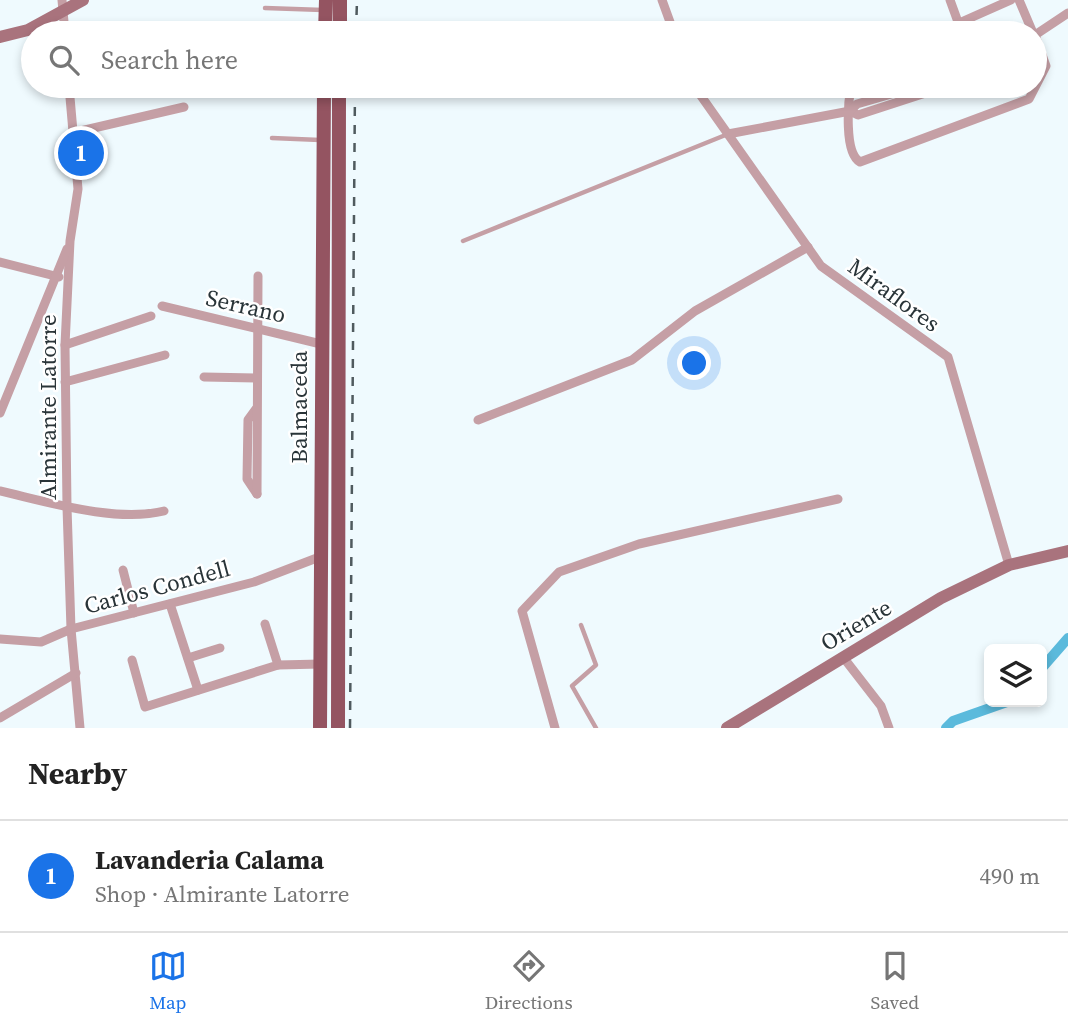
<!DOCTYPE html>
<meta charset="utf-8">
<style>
:root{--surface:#fff;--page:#f2f2f2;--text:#222;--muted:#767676;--line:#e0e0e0;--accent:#1a73e8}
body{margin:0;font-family:"Source Serif 4",serif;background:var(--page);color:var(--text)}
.controls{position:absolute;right:21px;bottom:21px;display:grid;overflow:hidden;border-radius:10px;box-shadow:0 4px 10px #0003}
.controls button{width:63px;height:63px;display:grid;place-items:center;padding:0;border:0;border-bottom:2px solid var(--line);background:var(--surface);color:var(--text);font:35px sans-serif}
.you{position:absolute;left:695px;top:364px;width:24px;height:24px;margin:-18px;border:5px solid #fff;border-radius:50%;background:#1a73e8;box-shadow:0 0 0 10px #1a73e833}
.badge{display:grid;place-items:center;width:46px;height:46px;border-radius:50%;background:var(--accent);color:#fff;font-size:23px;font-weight:700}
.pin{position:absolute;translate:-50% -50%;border:4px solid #fff;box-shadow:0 2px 7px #0006}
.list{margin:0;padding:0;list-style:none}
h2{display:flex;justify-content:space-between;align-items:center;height:91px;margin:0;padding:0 28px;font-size:30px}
h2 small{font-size:23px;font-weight:400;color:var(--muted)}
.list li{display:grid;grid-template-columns:46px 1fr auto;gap:21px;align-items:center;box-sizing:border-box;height:112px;padding:0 28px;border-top:2px solid var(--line)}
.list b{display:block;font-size:26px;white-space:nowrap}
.list p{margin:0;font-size:23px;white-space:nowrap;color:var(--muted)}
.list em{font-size:23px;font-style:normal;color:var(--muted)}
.icon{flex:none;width:38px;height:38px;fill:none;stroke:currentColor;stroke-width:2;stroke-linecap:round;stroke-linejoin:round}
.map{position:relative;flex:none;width:1068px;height:728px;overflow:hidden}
.search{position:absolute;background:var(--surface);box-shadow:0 4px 10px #0003;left:21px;right:21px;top:21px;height:77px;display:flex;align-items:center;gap:18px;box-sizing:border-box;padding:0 24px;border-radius:38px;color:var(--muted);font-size:26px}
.sheet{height:203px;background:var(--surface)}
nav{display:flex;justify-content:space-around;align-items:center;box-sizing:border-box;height:98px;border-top:2px solid var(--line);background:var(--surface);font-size:19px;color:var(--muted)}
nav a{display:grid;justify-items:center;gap:4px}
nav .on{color:var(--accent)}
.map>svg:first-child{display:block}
</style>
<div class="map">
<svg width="1068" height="728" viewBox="0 0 1068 728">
<rect width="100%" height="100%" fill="#effafe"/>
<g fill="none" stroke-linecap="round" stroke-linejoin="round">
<g stroke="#5bbadc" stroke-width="10">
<polyline points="1042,668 1068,638"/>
<polyline points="946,728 953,721 1007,702"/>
</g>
<g stroke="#c59fa5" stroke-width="4.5">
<polyline points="265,8 323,10"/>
<polyline points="272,138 320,140"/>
<polyline points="463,241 728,134"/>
<polyline points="581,625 596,665 572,686 596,728"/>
</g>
<g stroke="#c59fa5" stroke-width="9">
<polyline points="62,0 65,33"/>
<polyline points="662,0 674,33"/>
<polyline points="950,0 962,33"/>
<polyline points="1019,0 1033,33"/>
<polyline points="959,23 1011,0"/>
<polyline points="1035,35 1068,13"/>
<polyline points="69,86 78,189 70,241 65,345 67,507 71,629 80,728"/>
<polyline points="694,86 821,266 948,357 1009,565"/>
<path d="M851,86c-3,17 -7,67 9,76l169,-63 17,-33 -11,-31"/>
<polyline points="850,111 858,115 947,86"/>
<polyline points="72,133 184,107"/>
<polyline points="728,134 850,111 857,104 919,86"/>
<polyline points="0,262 59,277"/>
<polyline points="162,306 321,344"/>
<polyline points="65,345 151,316"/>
<polyline points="204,377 256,378"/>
<polyline points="65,382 165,355"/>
<polyline points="256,409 248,420 247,479 257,494"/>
<polyline points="0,413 67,249"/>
<polyline points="478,420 632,360 695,311 808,247"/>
<path d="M0,491c48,11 116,32 164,20"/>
<polyline points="257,494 258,276"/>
<polyline points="123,570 134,613"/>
<polyline points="170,604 198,690"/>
<polyline points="0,639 41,642 71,629 254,582 322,556"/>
<polyline points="843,657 881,706 889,728"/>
<polyline points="188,658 220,648"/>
<polyline points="132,660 145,707 278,665 265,624"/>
<polyline points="278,665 321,664"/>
<polyline points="0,718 76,673"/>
<polyline points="555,728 522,611 559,572 639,544 838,499"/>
</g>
<g stroke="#a9737d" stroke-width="12">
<polyline points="0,37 28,30 83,0"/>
<polyline points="727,728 941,598 1009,565 1068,551"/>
</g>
<g stroke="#945461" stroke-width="14">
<polyline points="325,33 326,0"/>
<polyline points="340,33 340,0"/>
<polyline points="320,728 324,86"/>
<polyline points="338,728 339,86"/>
</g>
<g stroke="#4f5a5e" stroke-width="2.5" stroke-dasharray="9 9" stroke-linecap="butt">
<polyline points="356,33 357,0"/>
<polyline points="350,728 355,86"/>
</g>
</g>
<g text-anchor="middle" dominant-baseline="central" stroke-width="5" stroke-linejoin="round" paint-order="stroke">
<g font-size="23" fill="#293438" stroke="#fff">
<text transform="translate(894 295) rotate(36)">Miraflores</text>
<text transform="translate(246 306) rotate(13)">Serrano</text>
<text transform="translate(48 407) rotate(-90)">Almirante Latorre</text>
<text transform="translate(299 407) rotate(-90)">Balmaceda</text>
<text transform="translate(157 587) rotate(-15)">Carlos Condell</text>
<text transform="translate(856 625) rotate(-31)">Oriente</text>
</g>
</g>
</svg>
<div class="controls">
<button><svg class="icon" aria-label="layers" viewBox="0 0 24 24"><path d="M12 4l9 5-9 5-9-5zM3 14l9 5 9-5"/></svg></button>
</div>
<div class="you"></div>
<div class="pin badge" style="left:81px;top:153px">1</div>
<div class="search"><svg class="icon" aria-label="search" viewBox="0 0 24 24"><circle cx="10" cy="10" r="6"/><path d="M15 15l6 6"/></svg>Search here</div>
</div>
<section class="sheet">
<h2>Nearby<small></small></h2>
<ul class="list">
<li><span class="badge">1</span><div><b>Lavanderia Calama</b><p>Shop · Almirante Latorre</p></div><em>490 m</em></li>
</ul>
</section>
<nav>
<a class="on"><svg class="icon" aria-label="map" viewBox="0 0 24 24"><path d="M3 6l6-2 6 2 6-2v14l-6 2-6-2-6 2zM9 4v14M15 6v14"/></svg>Map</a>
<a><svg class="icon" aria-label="directions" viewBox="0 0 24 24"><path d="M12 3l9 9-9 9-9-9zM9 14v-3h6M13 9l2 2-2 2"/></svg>Directions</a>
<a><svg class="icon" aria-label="saved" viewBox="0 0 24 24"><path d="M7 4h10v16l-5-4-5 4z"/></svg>Saved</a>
</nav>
